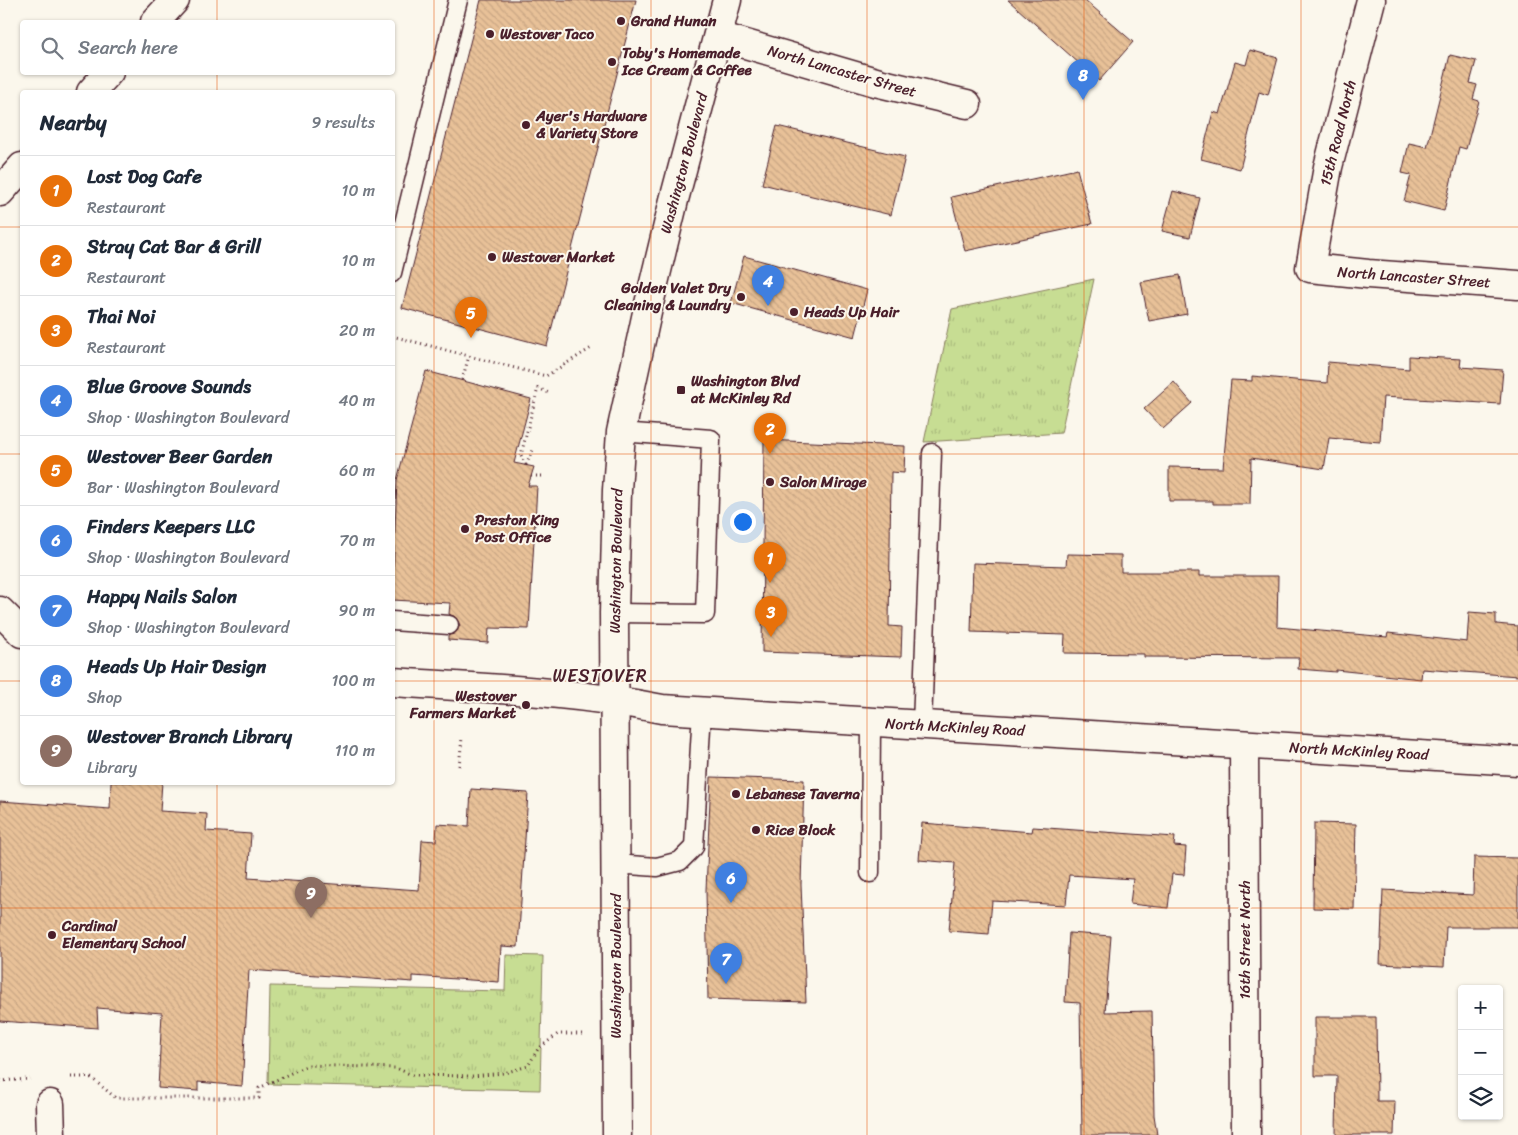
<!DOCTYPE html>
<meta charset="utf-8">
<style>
:root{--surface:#fff;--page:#f2f2f3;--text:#1f2937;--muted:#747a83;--line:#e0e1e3;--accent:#0f766e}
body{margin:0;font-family:Sriracha,sans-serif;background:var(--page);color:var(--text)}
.controls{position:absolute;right:15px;bottom:15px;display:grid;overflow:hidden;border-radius:5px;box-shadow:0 1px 4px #0004}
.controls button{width:45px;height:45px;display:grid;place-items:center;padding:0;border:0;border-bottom:1px solid var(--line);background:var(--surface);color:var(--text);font:25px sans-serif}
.you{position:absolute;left:742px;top:521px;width:18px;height:18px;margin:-12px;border:4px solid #fff;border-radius:50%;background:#1a73e8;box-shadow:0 0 0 8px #1a73e833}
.badge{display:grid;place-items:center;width:32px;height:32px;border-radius:50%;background:var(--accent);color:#fff;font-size:16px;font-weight:700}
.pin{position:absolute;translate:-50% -41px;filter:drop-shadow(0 1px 2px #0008)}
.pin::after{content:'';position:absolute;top:26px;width:18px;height:15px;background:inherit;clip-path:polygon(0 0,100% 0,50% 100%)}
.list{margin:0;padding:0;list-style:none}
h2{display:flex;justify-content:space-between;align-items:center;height:65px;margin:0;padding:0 20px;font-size:21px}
h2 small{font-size:16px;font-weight:400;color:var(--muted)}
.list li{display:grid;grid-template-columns:32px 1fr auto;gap:15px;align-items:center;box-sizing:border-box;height:70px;padding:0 20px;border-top:1px solid var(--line)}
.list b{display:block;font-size:19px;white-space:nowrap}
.list p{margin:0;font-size:16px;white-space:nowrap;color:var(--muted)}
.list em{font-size:16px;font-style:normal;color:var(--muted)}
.icon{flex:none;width:28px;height:28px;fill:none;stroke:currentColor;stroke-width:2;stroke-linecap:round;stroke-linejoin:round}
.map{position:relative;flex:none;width:1518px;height:1135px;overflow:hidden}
.search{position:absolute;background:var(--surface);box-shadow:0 1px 4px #0004;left:20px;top:20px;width:375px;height:55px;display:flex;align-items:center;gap:12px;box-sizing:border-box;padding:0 18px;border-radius:5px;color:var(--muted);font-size:19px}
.panel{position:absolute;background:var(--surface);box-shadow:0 1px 4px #0004;left:20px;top:90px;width:375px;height:695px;border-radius:5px}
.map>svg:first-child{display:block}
</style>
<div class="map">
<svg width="1518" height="1135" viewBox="0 0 1518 1135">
<defs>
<pattern id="grass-tufts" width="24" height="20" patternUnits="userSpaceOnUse" patternTransform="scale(1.25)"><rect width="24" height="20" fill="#c7dd93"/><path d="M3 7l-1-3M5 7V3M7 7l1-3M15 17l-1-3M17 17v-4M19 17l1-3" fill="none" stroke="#acbd7f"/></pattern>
<pattern id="building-back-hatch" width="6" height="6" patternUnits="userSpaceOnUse" patternTransform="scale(1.25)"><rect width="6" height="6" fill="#e8c198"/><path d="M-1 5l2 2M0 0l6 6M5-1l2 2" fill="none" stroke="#c8a583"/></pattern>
</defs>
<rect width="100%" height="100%" fill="#fbf7ec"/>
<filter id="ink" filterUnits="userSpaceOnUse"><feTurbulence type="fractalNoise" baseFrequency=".02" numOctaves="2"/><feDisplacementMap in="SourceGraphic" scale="10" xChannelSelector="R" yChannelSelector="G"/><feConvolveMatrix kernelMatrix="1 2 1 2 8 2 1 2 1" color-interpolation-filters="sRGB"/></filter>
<g filter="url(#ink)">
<g fill="url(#grass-tufts)" stroke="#887e5f">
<polygon points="1094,279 1061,433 924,442 952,309"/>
<polygon points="506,955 543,956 540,1090 268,1084 270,986 505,991"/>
</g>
<g fill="url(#building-back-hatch)" stroke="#4a1f2b">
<polygon points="481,0 636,0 547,346 402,308"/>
<polygon points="1008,0 1085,0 1133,42 1099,81"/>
<polygon points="1250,50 1278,58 1268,95 1259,92 1240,169 1201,159 1213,112 1220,114 1235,62 1246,65"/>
<polygon points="1450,55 1476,61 1470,83 1477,85 1473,99 1479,101 1466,149 1459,147 1444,211 1404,201 1411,175 1402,173 1409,143 1427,147"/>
<polygon points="777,126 905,157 891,215 762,184"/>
<polygon points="1077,169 1092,224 965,251 951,197"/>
<polygon points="1173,191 1200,198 1190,237 1162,231"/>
<polygon points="744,256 867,290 855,337 731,303"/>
<polygon points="1180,275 1187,314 1149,321 1141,282"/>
<polygon points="1409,356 1461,359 1460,367 1503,370 1500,404 1383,397 1380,442 1329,438 1324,469 1251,458 1250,504 1213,504 1213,501 1169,501 1169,467 1223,468 1231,380 1252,381 1252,376 1327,383 1328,362 1409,369"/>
<polygon points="426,371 531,399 514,463 534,467 528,486 537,486 529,629 489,628 488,643 448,640 448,636 457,631 460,625 455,617 449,614 450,603 392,600 397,480"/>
<polygon points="1174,382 1192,403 1163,429 1144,409"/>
<polygon points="764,440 905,446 904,473 891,472 889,626 902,627 901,657 762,652"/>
<polygon points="1067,554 1121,555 1121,572 1199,572 1199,576 1278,576 1277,627 1387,637 1388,633 1467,642 1469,612 1496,614 1496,624 1518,626 1518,676 1422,669 1421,679 1336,670 1336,672 1298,669 1299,658 1144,657 1144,654 1064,653 1065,635 971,632 973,563 1066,566"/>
<polygon points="711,777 804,780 801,885 806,1002 708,999 706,890"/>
<polygon points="111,782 162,782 160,811 207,814 206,831 251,834 248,878 419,890 422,840 436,841 437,824 469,826 471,789 528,793 518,947 501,946 499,982 413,976 413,982 249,970 242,1086 198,1082 198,1091 158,1088 162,1013 97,1008 98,1028 0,1021 0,801 110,809"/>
<polygon points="922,823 1032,832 1033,827 1175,837 1174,846 1186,847 1184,875 1172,874 1168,908 1130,904 1133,879 1069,875 1066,905 992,901 989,934 949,931 955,863 919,860"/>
<polygon points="1314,823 1356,824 1354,909 1313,908"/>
<polygon points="1474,857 1518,858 1518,927 1446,927 1444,967 1380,964 1383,890 1473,895"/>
<polygon points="1069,933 1111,936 1105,1012 1152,1011 1154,1115 1157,1135 1082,1135 1080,1003 1065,1002"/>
<polygon points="1315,1017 1376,1017 1377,1101 1395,1101 1394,1135 1336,1135 1337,1076 1315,1076"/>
</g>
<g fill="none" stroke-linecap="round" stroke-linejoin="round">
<defs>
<g id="lane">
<polyline points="392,273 458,0"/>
<polyline points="614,613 705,614 711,439 621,432"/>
<polyline points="392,621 449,625"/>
<polyline points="922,725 932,453"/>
<polyline points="615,864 657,867 680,861 694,847 702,711"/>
<polyline points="870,873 871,722"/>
</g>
<g id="street">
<polyline points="1371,0 1328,167 1310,268 1368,274 1518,285"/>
<polyline points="155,22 175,0"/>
<polyline points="718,36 879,83 967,104"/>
<polyline points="91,92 109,72"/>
<polyline points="0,192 22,167"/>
<polyline points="0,611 22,633"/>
<path d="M392,682c91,6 181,9 270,27l856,52"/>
<polyline points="1244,745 1246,1135"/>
<polyline points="50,1104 51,1135"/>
</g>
<polyline id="secondary" points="617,1135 614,613 617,490 621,432 648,308 674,200 727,0"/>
</defs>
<use href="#lane" stroke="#4a1f2b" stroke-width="21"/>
<use href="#street" stroke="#4a1f2b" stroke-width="31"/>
<use href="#secondary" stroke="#4a1f2b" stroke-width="31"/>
<g stroke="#4a1f2b" stroke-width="3" stroke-dasharray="1 4" stroke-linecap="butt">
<polyline points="392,336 546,376 593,347"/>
<polyline points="462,380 469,356"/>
<polyline points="526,465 521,455 538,388 549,393"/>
<polyline points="526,465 534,448"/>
<polyline points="531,476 544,476"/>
<polyline points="459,766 462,738"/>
<polyline points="66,1077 90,1077 116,1098 259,1098 259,1088 308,1065 396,1068 412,1075 472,1076 504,1073 528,1066 538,1049 558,1034 586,1034"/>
<polyline points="0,1081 30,1079"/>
</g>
<use href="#lane" stroke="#fbf7ec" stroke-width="18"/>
<use href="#street" stroke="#fbf7ec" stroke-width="28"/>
<use href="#secondary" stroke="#fbf7ec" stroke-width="28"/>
</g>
</g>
<path fill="none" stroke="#e8590c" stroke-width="1" stroke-opacity="0.55" d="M217,0v22M434,0v1135M651,0v1135M867,0v1135M1084,0v1135M1301,0v1135M217,72v20M0,227h22M392,227h1126M0,454h22M392,454h1126M0,681h22M392,681h1126M217,782v353M0,908h1518"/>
<g fill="#4a1f2b" stroke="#fbf7ec" stroke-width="2">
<circle cx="621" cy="21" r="5"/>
<circle cx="490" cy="34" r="5"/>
<circle cx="612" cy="62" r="5"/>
<circle cx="526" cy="125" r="5"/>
<circle cx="492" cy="257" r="5"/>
<circle cx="741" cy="297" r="5"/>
<circle cx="794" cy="312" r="5"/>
<rect x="676" y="385" width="10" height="10" rx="2.5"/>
<circle cx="770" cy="482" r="5"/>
<circle cx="465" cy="529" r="5"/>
<circle cx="526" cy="705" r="5"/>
<circle cx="736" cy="794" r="5"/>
<circle cx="756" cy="830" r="5"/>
<circle cx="52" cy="935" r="5"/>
</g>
<g text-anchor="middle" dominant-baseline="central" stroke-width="4" stroke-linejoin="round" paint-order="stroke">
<g font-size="15" font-weight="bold" fill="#4a1f2b" stroke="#fbf7ec" text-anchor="start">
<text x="631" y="21">Grand Hunan</text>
<text x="500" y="34">Westover Taco</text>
<text x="622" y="53">Toby's Homemade<tspan x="622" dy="17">Ice Cream &amp; Coffee</tspan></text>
<text x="536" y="116">Ayer's Hardware<tspan x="536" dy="17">&amp; Variety Store</tspan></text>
<text x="502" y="257">Westover Market</text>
<text x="731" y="288" text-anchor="end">Golden Valet Dry<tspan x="731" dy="17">Cleaning &amp; Laundry</tspan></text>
<text x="804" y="312">Heads Up Hair</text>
<text x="691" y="381">Washington Blvd<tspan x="691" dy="17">at McKinley Rd</tspan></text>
<text x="780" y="482">Salon Mirage</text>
<text x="475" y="520">Preston King<tspan x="475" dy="17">Post Office</tspan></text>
<text x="516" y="696" text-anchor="end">Westover<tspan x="516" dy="17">Farmers Market</tspan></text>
<text x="746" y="794">Lebanese Taverna</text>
<text x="766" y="830">Rice Block</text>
<text x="62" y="926">Cardinal<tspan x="62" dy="17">Elementary School</tspan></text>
</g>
<g font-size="15" fill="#4a1f2b" stroke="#fbf7ec">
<text transform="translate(842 71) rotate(16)">North Lancaster Street</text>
<text transform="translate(1338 133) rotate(-76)">15th Road North</text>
<text transform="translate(684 163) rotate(-75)">Washington Boulevard</text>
<text transform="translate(1414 277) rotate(4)">North Lancaster Street</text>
<text transform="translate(616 561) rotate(-89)">Washington Boulevard</text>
<text transform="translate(955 727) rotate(3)">North McKinley Road</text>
<text transform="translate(1359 751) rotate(3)">North McKinley Road</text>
<text transform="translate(1245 940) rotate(-90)">16th Street North</text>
<text transform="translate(616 966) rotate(-90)">Washington Boulevard</text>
</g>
<g font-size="18" letter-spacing="1" fill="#4a1f2b" stroke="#fbf7ec">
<text x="600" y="676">WESTOVER</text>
</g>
</g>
</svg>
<div class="controls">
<button>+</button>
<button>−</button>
<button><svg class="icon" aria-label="layers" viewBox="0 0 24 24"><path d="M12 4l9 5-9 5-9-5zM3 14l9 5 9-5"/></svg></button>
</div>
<div class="you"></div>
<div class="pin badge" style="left:770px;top:583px;background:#e8710a">1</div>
<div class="pin badge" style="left:770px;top:454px;background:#e8710a">2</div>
<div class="pin badge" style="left:771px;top:637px;background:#e8710a">3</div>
<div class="pin badge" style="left:768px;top:306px;background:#3f7fe0">4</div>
<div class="pin badge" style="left:471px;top:338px;background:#e8710a">5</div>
<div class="pin badge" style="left:731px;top:903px;background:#3f7fe0">6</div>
<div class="pin badge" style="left:726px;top:984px;background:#3f7fe0">7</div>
<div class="pin badge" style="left:1083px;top:100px;background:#3f7fe0">8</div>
<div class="pin badge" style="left:311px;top:918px;background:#8d6e63">9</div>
<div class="search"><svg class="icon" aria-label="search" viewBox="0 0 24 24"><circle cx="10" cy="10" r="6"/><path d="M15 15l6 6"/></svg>Search here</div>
<section class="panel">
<h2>Nearby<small>9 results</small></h2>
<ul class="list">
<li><span class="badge" style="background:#e8710a">1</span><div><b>Lost Dog Cafe</b><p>Restaurant</p></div><em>10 m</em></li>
<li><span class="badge" style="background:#e8710a">2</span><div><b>Stray Cat Bar &amp; Grill</b><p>Restaurant</p></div><em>10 m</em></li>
<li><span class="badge" style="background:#e8710a">3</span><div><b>Thai Noi</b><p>Restaurant</p></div><em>20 m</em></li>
<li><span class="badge" style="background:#3f7fe0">4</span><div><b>Blue Groove Sounds</b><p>Shop · Washington Boulevard</p></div><em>40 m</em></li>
<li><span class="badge" style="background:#e8710a">5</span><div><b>Westover Beer Garden</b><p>Bar · Washington Boulevard</p></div><em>60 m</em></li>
<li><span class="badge" style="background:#3f7fe0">6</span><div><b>Finders Keepers LLC</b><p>Shop · Washington Boulevard</p></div><em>70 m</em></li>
<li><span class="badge" style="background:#3f7fe0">7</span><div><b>Happy Nails Salon</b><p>Shop · Washington Boulevard</p></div><em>90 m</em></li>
<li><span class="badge" style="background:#3f7fe0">8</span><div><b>Heads Up Hair Design</b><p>Shop</p></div><em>100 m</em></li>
<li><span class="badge" style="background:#8d6e63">9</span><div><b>Westover Branch Library</b><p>Library</p></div><em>110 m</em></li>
</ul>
</section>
</div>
